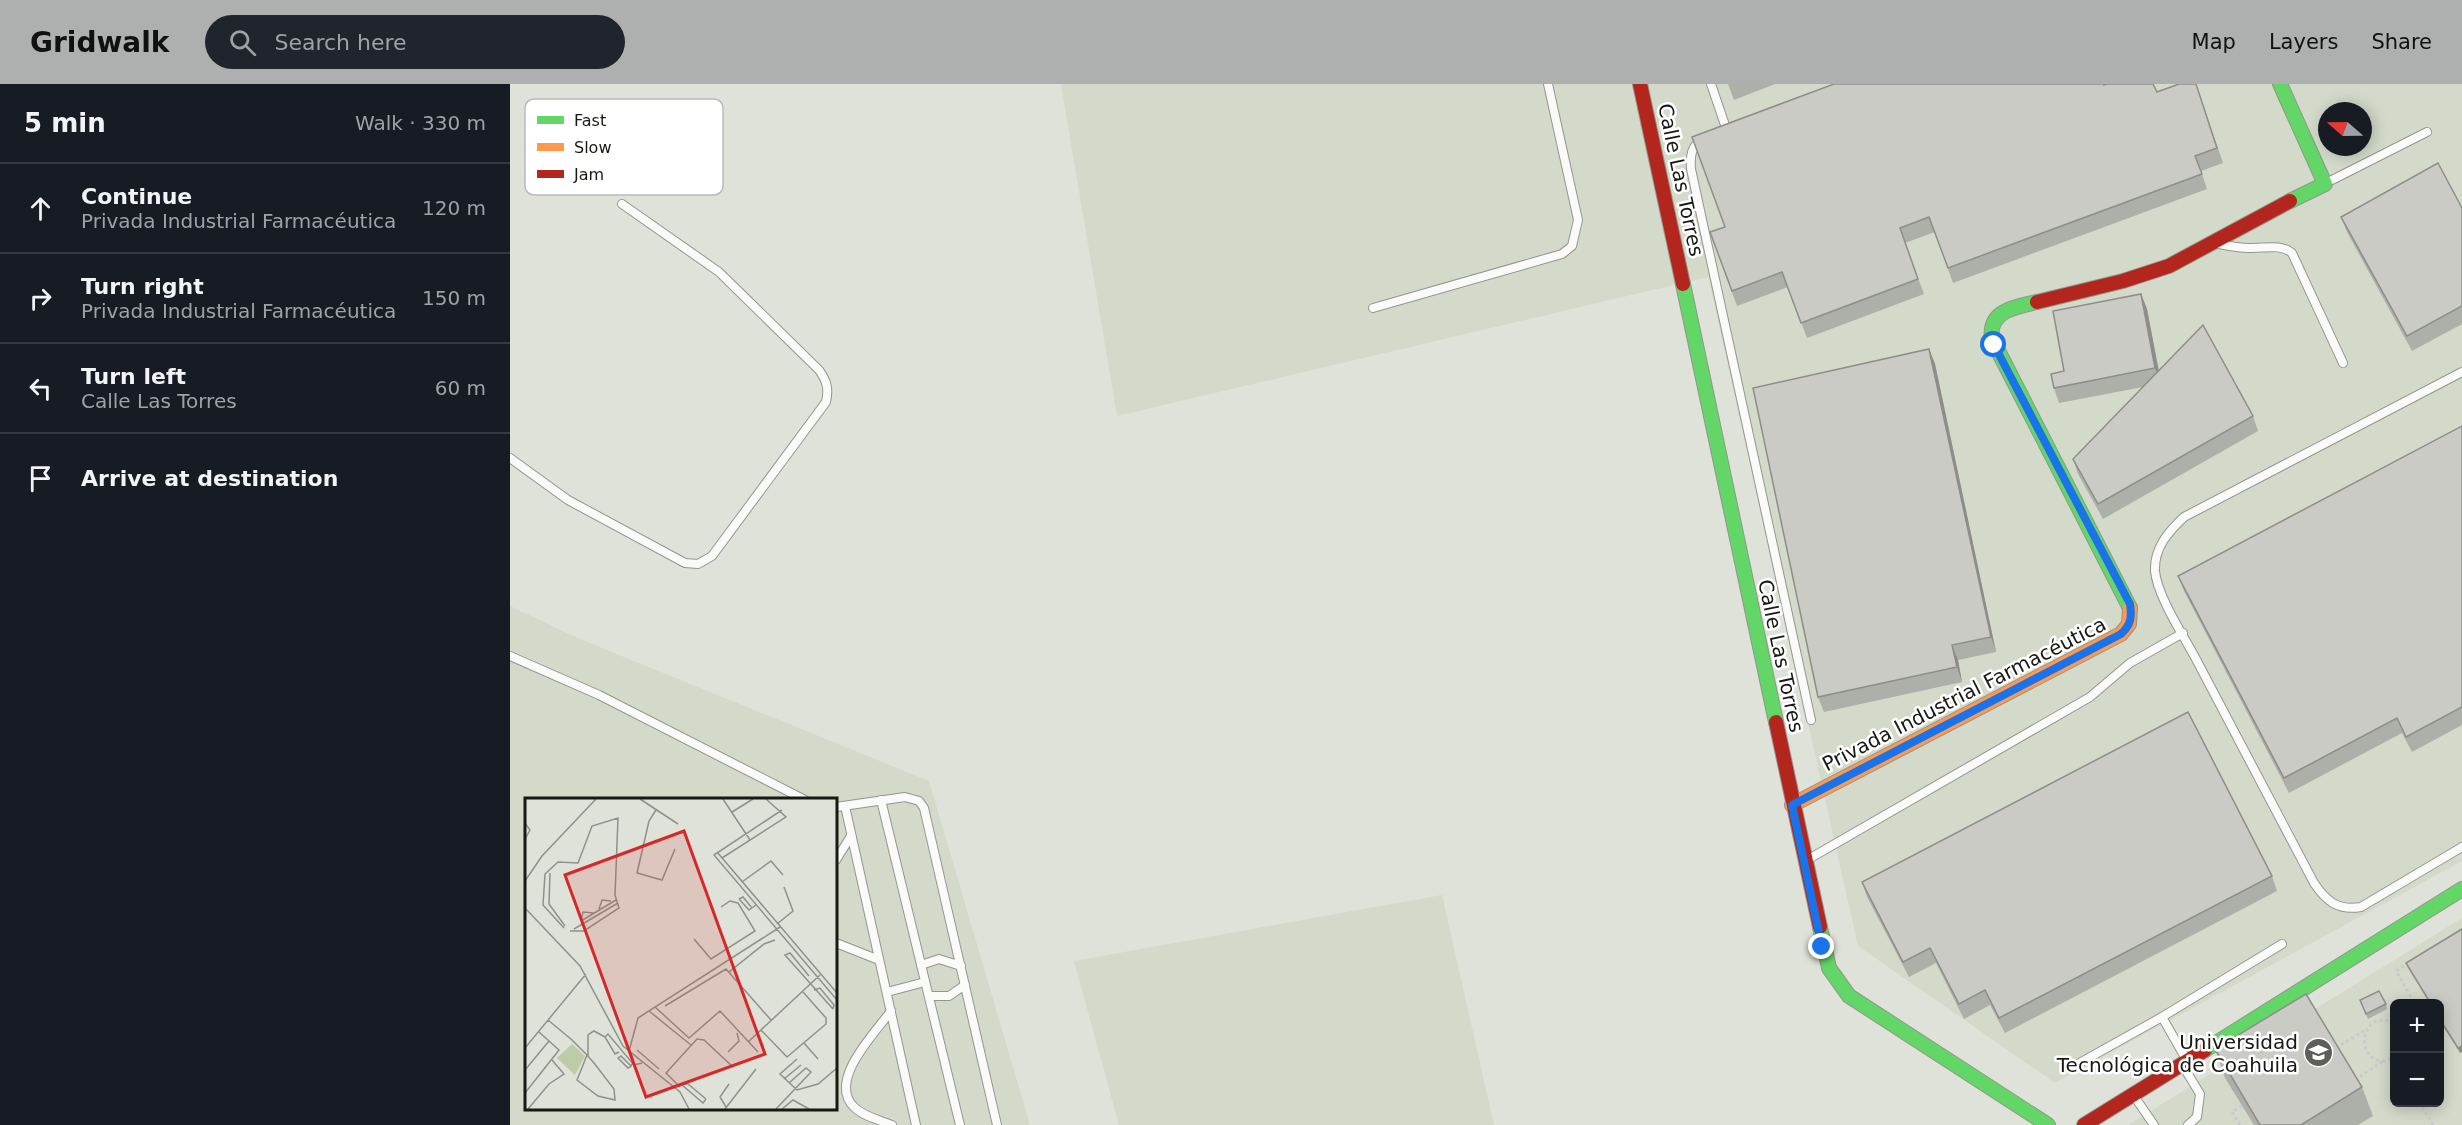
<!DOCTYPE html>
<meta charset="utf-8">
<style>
:root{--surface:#171b24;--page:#20242c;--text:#f1f3f6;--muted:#9ea1a6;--line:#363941;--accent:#aeb0af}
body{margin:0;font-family:"DejaVu Sans",sans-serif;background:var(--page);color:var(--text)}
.controls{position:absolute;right:18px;bottom:18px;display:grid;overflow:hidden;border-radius:9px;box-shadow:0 3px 15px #0003}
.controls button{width:54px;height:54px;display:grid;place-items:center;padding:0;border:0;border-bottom:2px solid var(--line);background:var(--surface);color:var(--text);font:30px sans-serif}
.compass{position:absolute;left:1808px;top:18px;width:54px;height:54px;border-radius:50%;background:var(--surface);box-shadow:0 3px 15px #0003;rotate:290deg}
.stop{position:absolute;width:18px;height:18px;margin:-14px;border:4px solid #1a73e8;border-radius:50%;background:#fff}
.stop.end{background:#1a73e8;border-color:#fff;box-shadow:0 2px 6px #0008}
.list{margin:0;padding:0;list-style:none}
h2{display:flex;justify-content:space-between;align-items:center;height:78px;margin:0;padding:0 24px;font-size:26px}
h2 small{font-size:20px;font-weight:400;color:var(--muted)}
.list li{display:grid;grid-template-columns:39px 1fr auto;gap:18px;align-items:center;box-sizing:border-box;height:90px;padding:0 24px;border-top:2px solid var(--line)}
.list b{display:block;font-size:22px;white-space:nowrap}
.list p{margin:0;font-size:20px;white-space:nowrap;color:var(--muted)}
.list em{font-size:20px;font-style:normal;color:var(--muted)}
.icon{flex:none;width:33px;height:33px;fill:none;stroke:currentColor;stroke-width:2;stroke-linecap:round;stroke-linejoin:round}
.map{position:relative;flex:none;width:1952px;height:1041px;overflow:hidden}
header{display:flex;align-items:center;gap:36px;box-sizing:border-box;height:84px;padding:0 30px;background:var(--accent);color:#111}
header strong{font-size:28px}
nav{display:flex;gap:33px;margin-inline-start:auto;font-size:21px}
.search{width:420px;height:54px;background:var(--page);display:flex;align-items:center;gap:15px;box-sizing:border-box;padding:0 21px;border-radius:33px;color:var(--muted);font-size:22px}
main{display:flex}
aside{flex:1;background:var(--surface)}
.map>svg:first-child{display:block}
</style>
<header>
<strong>Gridwalk</strong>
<div class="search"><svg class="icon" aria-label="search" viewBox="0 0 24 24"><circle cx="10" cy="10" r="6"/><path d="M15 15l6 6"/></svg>Search here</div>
<nav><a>Map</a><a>Layers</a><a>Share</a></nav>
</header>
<main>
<aside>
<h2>5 min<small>Walk · 330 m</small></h2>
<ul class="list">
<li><svg class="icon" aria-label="ahead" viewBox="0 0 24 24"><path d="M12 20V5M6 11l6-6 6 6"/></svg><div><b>Continue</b><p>Privada Industrial Farmacéutica</p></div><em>120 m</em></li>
<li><svg class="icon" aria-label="right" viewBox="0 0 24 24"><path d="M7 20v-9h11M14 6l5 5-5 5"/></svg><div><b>Turn right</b><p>Privada Industrial Farmacéutica</p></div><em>150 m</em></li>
<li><svg class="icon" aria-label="left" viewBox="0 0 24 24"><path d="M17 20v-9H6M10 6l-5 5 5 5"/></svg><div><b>Turn left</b><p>Calle Las Torres</p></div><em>60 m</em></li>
<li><svg class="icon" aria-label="arrive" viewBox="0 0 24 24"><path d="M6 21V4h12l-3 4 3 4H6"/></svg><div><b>Arrive at destination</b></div></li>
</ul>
</aside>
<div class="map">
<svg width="1952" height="1041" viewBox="0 0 1952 1041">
<rect width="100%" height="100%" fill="#dee2d9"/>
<g fill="#d3dac9" fill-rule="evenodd">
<path d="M551,0h1401v777l-407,222 -197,-137 -150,-669 -591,139zM1817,27h36v36h-36z"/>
<path d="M0,522l65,31 354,144 101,344h-520zM16,716h310v308h-310z"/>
<polygon points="932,811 984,1041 609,1041 564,877"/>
<path d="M1952,834v207h-334zM1884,920h46v98h-46z"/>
</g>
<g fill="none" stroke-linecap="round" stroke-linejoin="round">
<defs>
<g id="lane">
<polyline points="1201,0 1216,44"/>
<path d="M1193,55c-12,7 -13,17 -12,30l120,551"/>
<polyline points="1816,99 1917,48"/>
<path d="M1709,160c10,2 20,4 30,4 15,1 31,-5 43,5l51,110"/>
<polyline points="863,224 1052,170 1062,162 1068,136 1038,0"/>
<path d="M1952,288l-278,145c-16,15 -30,31 -29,54 2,25 30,67 42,90 39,74 78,148 117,222 12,18 24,28 47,24l101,-60"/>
<path d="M0,374l58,42 117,63 13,1 14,-8 114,-154c3,-13 1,-21 -7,-32l-100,-98 -97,-68"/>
<polyline points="0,572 89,611 295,716"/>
<polyline points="371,716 450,1041"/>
<polyline points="335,722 406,1041"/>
<polyline points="326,723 395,713 409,717 414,724 487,1041"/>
<polyline points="326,776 341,752"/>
<polyline points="1297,776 1580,613 1620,579 1673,549"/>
<polyline points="326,859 369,876"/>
<polyline points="411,881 429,875 451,882"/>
<polyline points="377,908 415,898"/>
<polyline points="419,912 439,912 455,901"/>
<path d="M381,927c-16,22 -64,70 -37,96 10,10 26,13 38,18"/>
<polyline points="1652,933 1676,975"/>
<polyline points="1566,981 1652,933 1772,860"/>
<polyline points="1673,982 1690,1010 1687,1033 1678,1041"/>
<polyline points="1624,1012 1644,1041"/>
</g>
<g id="fast">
<polyline points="1770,0 1815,100 1780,117"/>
<polyline points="1173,200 1266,638"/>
<path d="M1527,218c-21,5 -49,8 -45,37l138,269"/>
<polyline points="1310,843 1319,884 1339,912 1538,1041"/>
<polyline points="1695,966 1952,805"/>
</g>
<polyline id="slow" points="1282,721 1611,550 1619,540 1620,524"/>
<g id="jam">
<polyline points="1130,0 1173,200"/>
<polyline points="1527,218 1613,197 1659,182 1780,117"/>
<polyline points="1266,638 1310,843"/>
<polyline points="1574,1041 1695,966"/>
</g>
</defs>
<use href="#lane" stroke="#93968f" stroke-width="10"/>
<use href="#fast" stroke="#93968f" stroke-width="16"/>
<use href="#slow" stroke="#93968f" stroke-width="16"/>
<use href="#jam" stroke="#93968f" stroke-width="16"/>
<g stroke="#cacac8" stroke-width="3" stroke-dasharray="3 3" stroke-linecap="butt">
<polyline points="1899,879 1886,887 1905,920"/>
<path d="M1884,939c-38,-18 -40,52 0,35"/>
<polyline points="1826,964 1857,945"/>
<polyline points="1845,996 1873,977"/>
<polyline points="1909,1018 1923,1041"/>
<polyline points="1730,1041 1722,1028 1736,1020"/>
</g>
<use href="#lane" stroke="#fafbf9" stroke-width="8"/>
<use href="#fast" stroke="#63d668" stroke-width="14"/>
<use href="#slow" stroke="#ff974d" stroke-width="14"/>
<use href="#jam" stroke="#b3261e" stroke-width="14"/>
</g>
<g fill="#adafa9">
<polygon points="1218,0 1265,0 1224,16"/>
<polygon points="1686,0 1713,79 1691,87 1697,105 1443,199 1425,148 1395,159 1414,210 1297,254 1278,203 1227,222 1200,148 1594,1 1647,8"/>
<polygon points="1952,124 1952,240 1902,267 1837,148 1831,133"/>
<polygon points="1631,210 1637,225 1649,287 1743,332 1748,347 1593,435 1568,390 1563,375 1633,303 1549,319 1544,304 1554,287"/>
<polygon points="1419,265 1425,280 1486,568 1448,576 1452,598 1314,628 1308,613"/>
<polygon points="1952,342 1952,641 1902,668 1892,649 1779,709 1674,507 1668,492"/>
<polygon points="1762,792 1767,807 1495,949 1480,921 1454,935 1426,879 1399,893 1357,813 1352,798"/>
<polygon points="1952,845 1950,969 1929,936 1929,920 1920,920 1898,884 1896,879"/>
<polygon points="1850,916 1876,920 1877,925 1858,935"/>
<polygon points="1705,965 1852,1003 1863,1032 1848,1041 1744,1041 1715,994"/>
</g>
<g fill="#8d8e89">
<polygon points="1631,210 1637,225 1651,299 1645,284"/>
<polygon points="1419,265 1425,280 1486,568 1481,553"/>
<polygon points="1442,561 1448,576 1452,598 1447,583"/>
<polygon points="1952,962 1952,968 1950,969 1948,964"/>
</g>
<g fill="#c9cbc4" stroke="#8d8e89" stroke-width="1.5">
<polygon points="1324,0 1594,0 1594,1 1597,0 1643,0 1647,8 1669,0 1686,0 1707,64 1685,72 1692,90 1438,184 1419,133 1390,144 1408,195 1291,239 1272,188 1222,207 1200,148 1215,143 1182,53"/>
<polygon points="1928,79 1952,124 1952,222 1897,252 1831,133"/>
<polygon points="1631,210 1645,284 1544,304 1541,290 1554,287 1543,227"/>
<polygon points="1693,241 1743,332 1588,420 1563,375"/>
<polygon points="1419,265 1481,553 1442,561 1447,583 1308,613 1243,304"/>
<polygon points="1952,342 1952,623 1896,653 1887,634 1774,694 1668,492"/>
<polygon points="1678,628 1762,792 1489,934 1475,906 1449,920 1420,864 1393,878 1352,798"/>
<polygon points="1952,845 1952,962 1948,964 1929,934 1929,920 1921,920 1896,879"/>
<polygon points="1869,907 1876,920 1856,930 1850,916"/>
<polygon points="1796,910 1852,1003 1791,1041 1750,1041 1705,965"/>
</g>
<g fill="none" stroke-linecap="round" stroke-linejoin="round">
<path stroke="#1a73e8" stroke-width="8" d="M1312,863l-30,-142 329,-171c10,-9 11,-17 9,-30l-136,-259"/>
</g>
<defs>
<symbol id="university-disc" viewBox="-11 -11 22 22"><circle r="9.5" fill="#5d5f58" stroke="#fff"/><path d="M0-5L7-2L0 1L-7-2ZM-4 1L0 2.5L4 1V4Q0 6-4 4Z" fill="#fff"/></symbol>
</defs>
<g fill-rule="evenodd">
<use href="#university-disc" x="1792" y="952" width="33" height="33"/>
</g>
<g text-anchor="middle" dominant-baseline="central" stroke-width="5" stroke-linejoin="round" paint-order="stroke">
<g font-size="20" fill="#171913" stroke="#fff">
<text transform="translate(1171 96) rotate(78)">Calle Las Torres</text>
<text transform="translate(1271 572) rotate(78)">Calle Las Torres</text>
<text transform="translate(1454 610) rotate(-27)">Privada Industrial Farmacéutica</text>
</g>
<g font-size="20" fill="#171913" stroke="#fff" text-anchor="end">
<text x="1788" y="958">Universidad<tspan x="1788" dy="23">Tecnológica de Coahuila</tspan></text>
</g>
</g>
<g transform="translate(15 714)">
<rect width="312" height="312" fill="#dee2d9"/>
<path d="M47,246l13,12 -10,19 -18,-17z" fill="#becba8"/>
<path fill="none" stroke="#8e928a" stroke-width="1.5" d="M115,1l38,25M198,1l27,41M131,12l-7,11 -12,52 25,7 13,-31M257,12l-68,45 123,145M207,14l21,-13M0,25l5,7 -5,9M192,54l120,141M197,60l64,-41 -20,-18M25,75l-1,31 16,22M0,83l17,-25 54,-57M217,84l29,-21 12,14M214,101l10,11 7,-5M214,101l4,-2 9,11M0,110l55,58 43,80 57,46 9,17M74,111l3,-9 9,1M56,123l35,-21M56,123l2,-9 11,1M252,126l16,-13 -9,-24M39,130l-21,-23 2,-31 13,-12 20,1 14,-37 26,-8 -3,77 4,13 -35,23h-14M49,131l44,-26M169,141l17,20 44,-28 -17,-28 -8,-2 -9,6M204,174l35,-28 11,-4M284,178l-19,-23 -5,2 48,54M289,192l6,-2 14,17 -1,4M140,208l61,-37 45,51M130,209l34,31 31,-27 38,41M124,213l42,34M23,222l24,20 15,15 7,8 20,26 1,11 -17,-4 -21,-16 10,-25M236,232l26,27 39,-33v-6l-23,-26M80,239l10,17 4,-2M223,244l72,-67M279,245l14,16M0,250l61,-74M112,252l22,19M104,253l9,-33 142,-91M203,254l11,-11 -2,-8M63,258v-21l6,-4 11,6 3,-3 26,31 8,-2M272,261l-17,15 17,16 21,-6 19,-16M106,268l-10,-10 -3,2 10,10 2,-1 1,-1 2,-4M0,272l24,-29M259,281l17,-14M158,286h5l18,15M157,287l21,18 3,-4M155,289l-14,-14 31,-34 7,1 29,27M0,295l34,-43 -20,-18M201,309l-6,-10 9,-13M3,311l21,-25 15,-10 -12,-14M200,311l31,-40M251,311l35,-37 -5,-4 -17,15M257,311l11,-9 16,9"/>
<path fill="#d62828" fill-opacity="0.15" stroke="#d62828" stroke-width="3" d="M159,33l81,223 -119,43 -81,-222z"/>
<rect width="312" height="312" fill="none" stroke="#171913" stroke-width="3"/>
</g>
<rect x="15" y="15" width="198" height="96" rx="9" fill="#fff" stroke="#b9bab8" stroke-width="1.5"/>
<rect x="27" y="32" width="27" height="8" fill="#63d668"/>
<rect x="27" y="59" width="27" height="8" fill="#ff974d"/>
<rect x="27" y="86" width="27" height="8" fill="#b3261e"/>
<g font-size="16" fill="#171913">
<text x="64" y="42">Fast</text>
<text x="64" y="69">Slow</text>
<text x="64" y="96">Jam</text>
</g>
</svg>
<div class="controls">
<button>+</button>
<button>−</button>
</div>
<svg class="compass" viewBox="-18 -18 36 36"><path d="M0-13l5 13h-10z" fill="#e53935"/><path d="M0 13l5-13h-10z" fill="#9ea1a6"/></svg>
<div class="stop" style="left:1484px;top:261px"></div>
<div class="stop end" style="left:1312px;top:863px"></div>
</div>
</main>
